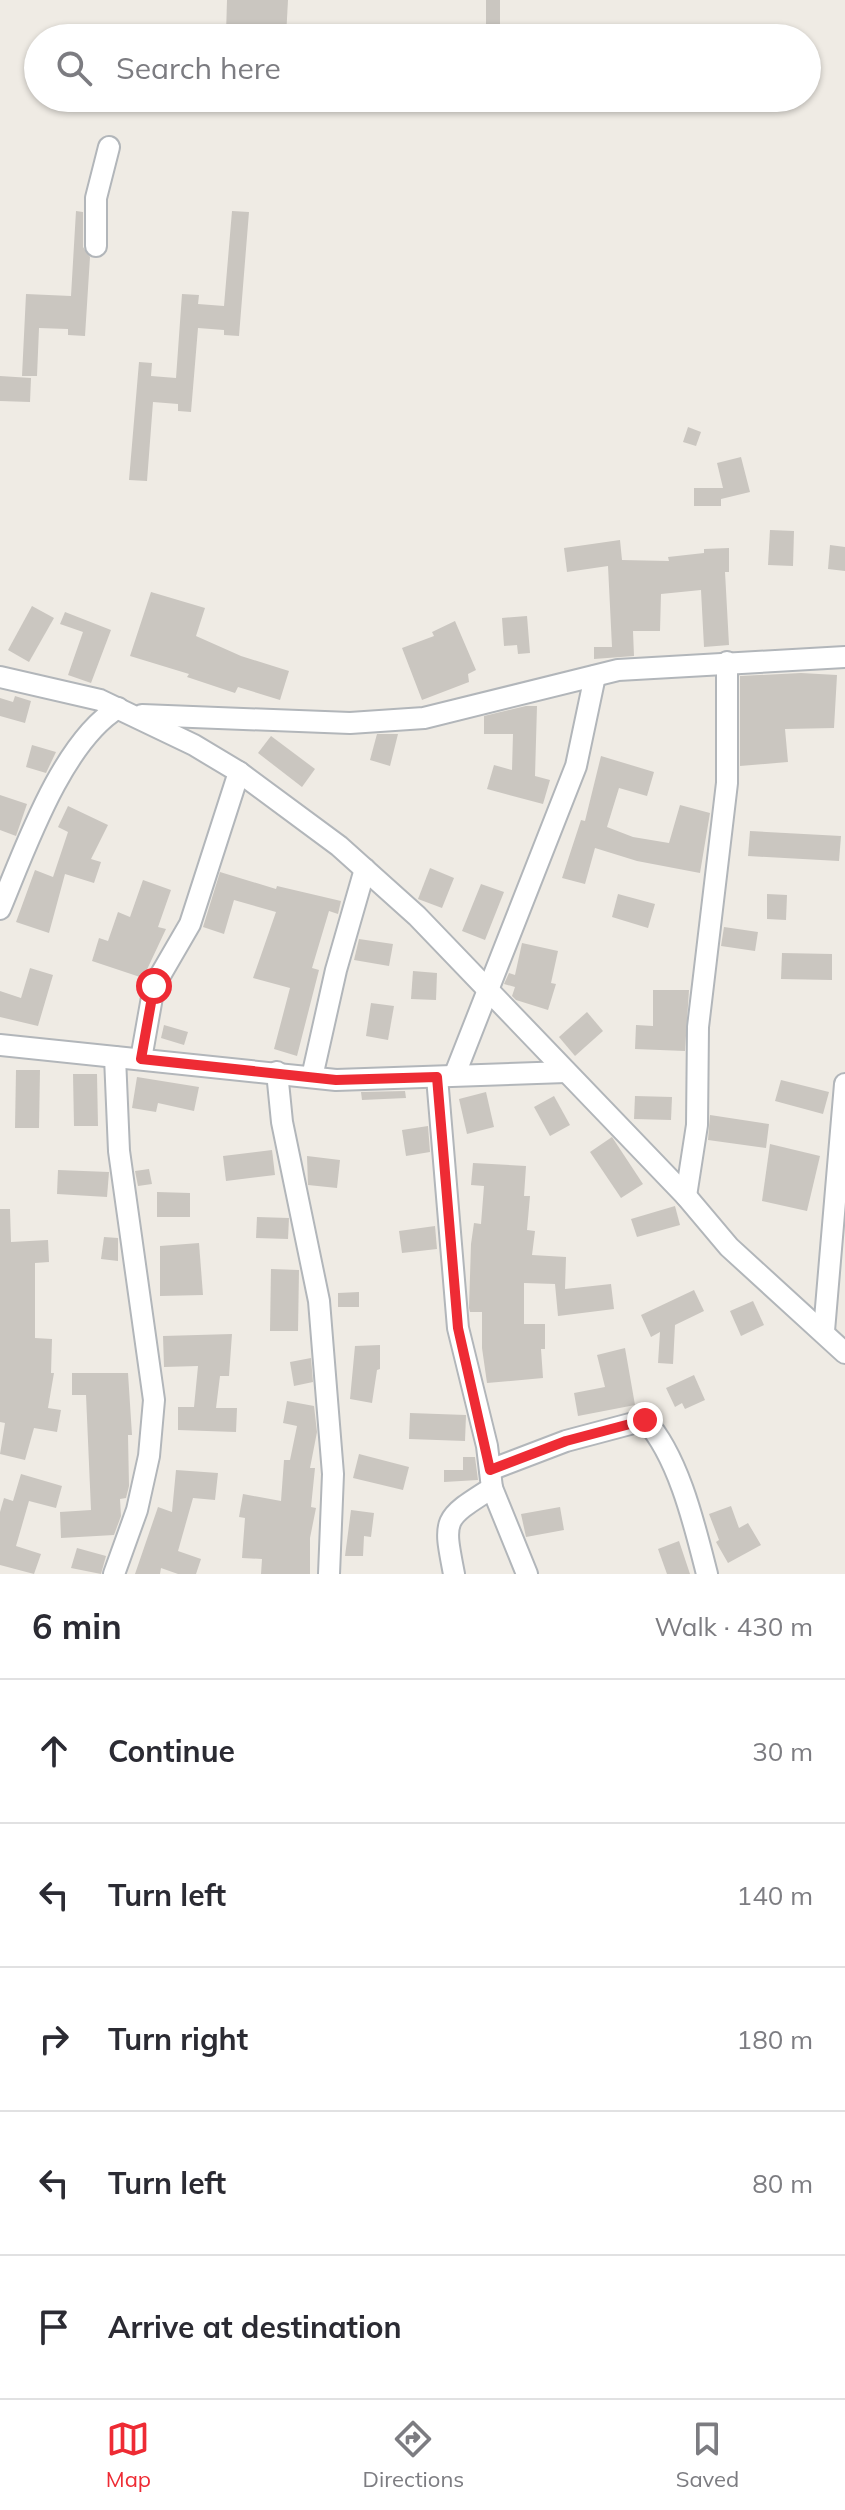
<!DOCTYPE html>
<meta charset="utf-8">
<style>
:root{--surface:#fff;--page:#f7f7f7;--text:#2b2b33;--muted:#7c7c81;--line:#e1e1e2;--accent:#ee2b34}
body{margin:0;font-family:Mulish,sans-serif;background:var(--page);color:var(--text)}
.stop{position:absolute;width:24px;height:24px;margin:-18px;border:6px solid #ee2b34;border-radius:50%;background:#fff}
.stop.end{background:#ee2b34;border-color:#fff;box-shadow:0 2px 8px #0008}
.list{margin:0;padding:0;list-style:none}
h2{display:flex;justify-content:space-between;align-items:center;height:104px;margin:0;padding:0 32px;font-size:34px}
h2 small{font-size:26px;font-weight:400;color:var(--muted)}
.list li{display:grid;grid-template-columns:52px 1fr auto;gap:24px;align-items:center;box-sizing:border-box;height:144px;padding:0 32px;border-top:2px solid var(--line)}
.list b{display:block;font-size:30px;white-space:nowrap}
.list em{font-size:26px;font-style:normal;color:var(--muted)}
.icon{flex:none;width:44px;height:44px;fill:none;stroke:currentColor;stroke-width:2;stroke-linecap:round;stroke-linejoin:round}
.map{position:relative;flex:none;width:845px;height:1574px;overflow:hidden}
.search{position:absolute;background:var(--surface);box-shadow:0 2px 6px #0004;left:24px;right:24px;top:24px;height:88px;display:flex;align-items:center;gap:20px;box-sizing:border-box;padding:0 28px;border-radius:44px;color:var(--muted);font-size:30px}
.sheet{height:824px;background:var(--surface)}
nav{display:flex;justify-content:space-around;align-items:center;box-sizing:border-box;height:112px;border-top:2px solid var(--line);background:var(--surface);font-size:22px;color:var(--muted)}
nav a{display:grid;justify-items:center;gap:4px}
nav .on{color:var(--accent)}
.map>svg:first-child{display:block}
</style>
<div class="map">
<svg width="845" height="1574" viewBox="0 0 845 1574">
<rect width="100%" height="100%" fill="#efebe4"/>
<g fill="#cac6c0">
<polygon points="227,0 288,0 286,37 226,35"/>
<rect x="486" y="0" width="14" height="38"/>
<polygon points="76,211 83,212 83,247 90,257 85,336 68,335 68,329 39,328 37,376 22,376 26,294 71,296"/>
<polygon points="232,211 249,212 239,336 224,335 224,330 198,328 191,412 178,411 178,404 153,402 147,481 129,480 139,362 152,363 151,376 176,378 182,294 199,295 198,304 224,306"/>
<polygon points="0,376 31,378 30,402 0,401"/>
<polygon points="688,427 701,432 696,446 683,442"/>
<polygon points="741,457 750,492 721,499 721,506 694,506 694,488 723,488 717,463"/>
<polygon points="770,530 794,531 793,566 768,565"/>
<polygon points="620,540 622,560 669,561 668,557 704,553 704,549 729,548 729,572 725,572 729,645 704,647 701,590 661,594 660,631 633,631 634,656 594,659 594,647 612,647 608,566 567,572 564,548"/>
<polygon points="830,545 845,547 845,571 828,569"/>
<polygon points="151,592 205,608 196,636 241,656 289,671 280,700 238,687 235,693 187,677 189,674 130,656"/>
<polygon points="32,606 54,618 29,662 8,650"/>
<polygon points="65,612 111,630 91,683 68,675 83,632 60,624"/>
<polygon points="527,616 530,653 518,654 517,645 504,646 502,618"/>
<polygon points="455,621 476,670 468,674 469,682 422,700 402,648 434,636 432,632"/>
<polygon points="801,673 837,675 834,728 785,729 788,762 740,766 740,676"/>
<polygon points="15,696 31,701 25,723 0,716 0,698 13,702"/>
<polygon points="526,706 537,706 535,776 550,780 543,804 487,789 494,765 512,770 513,734 484,734 484,716"/>
<polygon points="377,734 398,734 390,766 370,760"/>
<polygon points="271,736 315,769 302,787 258,753"/>
<polygon points="32,745 56,752 46,773 26,767"/>
<polygon points="601,756 654,772 647,796 619,788 607,827 633,837 669,843 680,805 710,813 700,873 637,861 595,848 585,884 562,878 581,820 585,821"/>
<polygon points="0,795 27,804 16,836 0,830"/>
<polygon points="68,806 108,825 91,859 101,862 94,883 65,874 49,933 16,922 35,870 53,877 68,832 58,827"/>
<polygon points="750,831 841,836 839,861 748,856"/>
<polygon points="430,868 454,878 442,908 418,899"/>
<polygon points="220,872 276,889 277,886 341,901 338,914 329,911 312,968 319,970 297,1056 274,1049 290,988 253,978 276,912 234,900 224,934 203,927"/>
<polygon points="143,880 171,890 158,927 166,929 143,978 92,961 99,938 108,941 118,912 130,917"/>
<polygon points="481,884 504,892 485,940 462,931"/>
<polygon points="618,894 655,904 648,928 612,917"/>
<polygon points="767,894 787,895 786,920 767,919"/>
<polygon points="724,927 758,932 755,951 721,946"/>
<polygon points="359,939 393,944 389,966 354,960"/>
<polygon points="522,943 558,951 551,983 556,984 548,1010 516,1000 512,996 515,987 504,984 509,973 515,975"/>
<polygon points="782,953 832,954 832,980 781,979"/>
<polygon points="30,968 53,975 38,1026 0,1017 0,991 21,998"/>
<polygon points="413,971 437,973 436,1000 411,999"/>
<polygon points="653,990 689,990 685,1051 635,1049 636,1025 653,1026"/>
<polygon points="371,1003 394,1006 388,1040 366,1036"/>
<polygon points="587,1012 603,1031 575,1056 559,1037"/>
<polygon points="164,1025 188,1032 184,1045 161,1038"/>
<polygon points="16,1070 40,1070 39,1128 15,1128"/>
<polygon points="73,1074 97,1074 98,1126 74,1126"/>
<polygon points="137,1077 199,1087 194,1111 158,1103 156,1112 132,1108"/>
<polygon points="781,1080 829,1092 823,1114 775,1101"/>
<polygon points="405,1091 406,1098 362,1100 361,1092"/>
<polygon points="486,1092 494,1127 467,1134 459,1099"/>
<polygon points="554,1096 570,1125 550,1136 534,1107"/>
<polygon points="635,1096 672,1097 671,1120 634,1119"/>
<polygon points="710,1115 769,1124 766,1148 708,1140"/>
<polygon points="428,1126 430,1152 406,1156 402,1130"/>
<polygon points="612,1137 643,1184 621,1198 590,1152"/>
<polygon points="770,1144 820,1156 807,1211 762,1201"/>
<polygon points="272,1150 275,1175 226,1181 223,1156"/>
<polygon points="307,1156 340,1160 337,1188 308,1185"/>
<polygon points="473,1163 526,1166 524,1196 530,1196 527,1230 535,1231 532,1255 566,1257 565,1289 611,1284 614,1309 558,1316 555,1284 524,1283 524,1324 545,1324 545,1349 541,1349 543,1378 487,1383 482,1348 482,1312 470,1312 469,1308 471,1244 474,1223 481,1224 484,1186 471,1185"/>
<polygon points="149,1169 152,1184 138,1186 135,1171"/>
<polygon points="58,1170 109,1172 107,1197 57,1194"/>
<polygon points="157,1192 190,1193 190,1217 157,1217"/>
<polygon points="675,1206 680,1225 637,1237 631,1219"/>
<polygon points="0,1209 10,1209 11,1242 48,1240 49,1262 35,1263 35,1338 52,1339 51,1373 54,1373 48,1408 61,1410 57,1432 34,1428 25,1460 0,1454 5,1423 0,1422"/>
<polygon points="257,1217 289,1218 288,1239 256,1238"/>
<polygon points="435,1226 437,1249 402,1253 399,1231"/>
<polygon points="104,1237 118,1238 118,1261 101,1259"/>
<polygon points="199,1243 203,1295 160,1296 160,1246"/>
<polygon points="271,1269 299,1270 298,1331 270,1331"/>
<polygon points="694,1290 704,1311 675,1325 673,1364 658,1363 660,1332 651,1337 641,1315"/>
<polygon points="359,1292 359,1307 338,1307 338,1293"/>
<polygon points="753,1301 764,1325 741,1336 730,1311"/>
<polygon points="232,1334 229,1376 220,1376 216,1408 237,1408 236,1432 178,1430 178,1407 194,1407 198,1366 164,1367 163,1336"/>
<polygon points="380,1345 380,1369 377,1370 372,1403 350,1399 355,1346"/>
<polygon points="625,1348 635,1405 578,1416 574,1393 605,1387 597,1355"/>
<polygon points="311,1358 313,1382 294,1386 290,1362"/>
<polygon points="72,1373 128,1373 132,1435 128,1435 129,1486 126,1498 120,1499 121,1516 114,1535 61,1538 60,1512 91,1510 86,1395 72,1395"/>
<polygon points="694,1375 705,1400 685,1409 682,1403 675,1407 666,1388"/>
<polygon points="287,1401 314,1406 317,1432 310,1468 315,1468 311,1507 316,1508 310,1538 310,1574 261,1574 262,1559 242,1558 245,1518 239,1517 243,1494 281,1501 284,1460 290,1460 297,1426 283,1423"/>
<polygon points="410,1413 466,1415 465,1441 409,1439"/>
<polygon points="359,1454 409,1467 403,1490 353,1478"/>
<polygon points="463,1457 475,1457 478,1480 444,1482 444,1470 463,1470"/>
<polygon points="176,1470 218,1473 215,1500 193,1498 178,1551 201,1559 196,1574 178,1574 161,1568 160,1574 135,1574 158,1507 172,1512"/>
<polygon points="21,1474 62,1486 56,1508 29,1501 16,1546 41,1554 34,1574 0,1565 0,1512 4,1498 13,1501"/>
<polygon points="731,1506 739,1528 748,1523 761,1545 728,1563 716,1542 719,1540 709,1514"/>
<polygon points="560,1507 564,1530 526,1537 521,1514"/>
<polygon points="351,1510 374,1513 371,1537 364,1536 363,1556 345,1556"/>
<polygon points="679,1541 690,1574 667,1574 658,1549"/>
<polygon points="77,1548 106,1556 101,1574 71,1568"/>
</g>
<g fill="none" stroke-linecap="round" stroke-linejoin="round">
<defs>
<g id="minor">
<polyline points="96,246 96,198 109,147"/>
<polyline points="0,677 100,700 194,745 239,772 339,846 417,916 686,1196 729,1247 845,1353"/>
<polyline points="142,715 350,723 424,718 618,670 845,657"/>
<path d="M0,909c25,-60 62,-167 118,-201"/>
<polyline points="0,1045 336,1080 566,1072"/>
<polyline points="141,1059 154,986 190,924 239,772"/>
<polyline points="277,1072 282,1122 319,1301 333,1474 329,1574"/>
<polyline points="455,1074 576,766 595,676"/>
<polyline points="312,1077 336,970 365,869"/>
<path d="M437,1077l21,251 29,118 5,42c-49,31 -49,30 -38,86"/>
<polyline points="686,1196 697,1125 698,1027 727,783 727,662"/>
<polyline points="824,1331 845,1084"/>
<path d="M490,1470l76,-29 79,-21c34,37 50,107 62,154"/>
<polyline points="492,1488 527,1574"/>
<polyline points="114,1574 137,1510 149,1456 154,1400 119,1151 115,1057"/>
</g>
</defs>
<use href="#minor" stroke="#b2b6ba" stroke-width="24"/>
<use href="#minor" stroke="#fff" stroke-width="20"/>
</g>
<g fill="none" stroke-linecap="round" stroke-linejoin="round">
<polyline stroke="#ee2b34" stroke-width="10" points="154,986 141,1059 336,1080 437,1077 458,1328 490,1470 566,1441 645,1420"/>
</g>
</svg>
<div class="stop" style="left:154px;top:986px"></div>
<div class="stop end" style="left:645px;top:1420px"></div>
<div class="search"><svg class="icon" aria-label="search" viewBox="0 0 24 24"><circle cx="10" cy="10" r="6"/><path d="M15 15l6 6"/></svg>Search here</div>
</div>
<section class="sheet">
<h2>6 min<small>Walk · 430 m</small></h2>
<ul class="list">
<li><svg class="icon" aria-label="ahead" viewBox="0 0 24 24"><path d="M12 20V5M6 11l6-6 6 6"/></svg><div><b>Continue</b></div><em>30 m</em></li>
<li><svg class="icon" aria-label="left" viewBox="0 0 24 24"><path d="M17 20v-9H6M10 6l-5 5 5 5"/></svg><div><b>Turn left</b></div><em>140 m</em></li>
<li><svg class="icon" aria-label="right" viewBox="0 0 24 24"><path d="M7 20v-9h11M14 6l5 5-5 5"/></svg><div><b>Turn right</b></div><em>180 m</em></li>
<li><svg class="icon" aria-label="left" viewBox="0 0 24 24"><path d="M17 20v-9H6M10 6l-5 5 5 5"/></svg><div><b>Turn left</b></div><em>80 m</em></li>
<li><svg class="icon" aria-label="arrive" viewBox="0 0 24 24"><path d="M6 21V4h12l-3 4 3 4H6"/></svg><div><b>Arrive at destination</b></div></li>
</ul>
</section>
<nav>
<a class="on"><svg class="icon" aria-label="map" viewBox="0 0 24 24"><path d="M3 6l6-2 6 2 6-2v14l-6 2-6-2-6 2zM9 4v14M15 6v14"/></svg>Map</a>
<a><svg class="icon" aria-label="directions" viewBox="0 0 24 24"><path d="M12 3l9 9-9 9-9-9zM9 14v-3h6M13 9l2 2-2 2"/></svg>Directions</a>
<a><svg class="icon" aria-label="saved" viewBox="0 0 24 24"><path d="M7 4h10v16l-5-4-5 4z"/></svg>Saved</a>
</nav>
